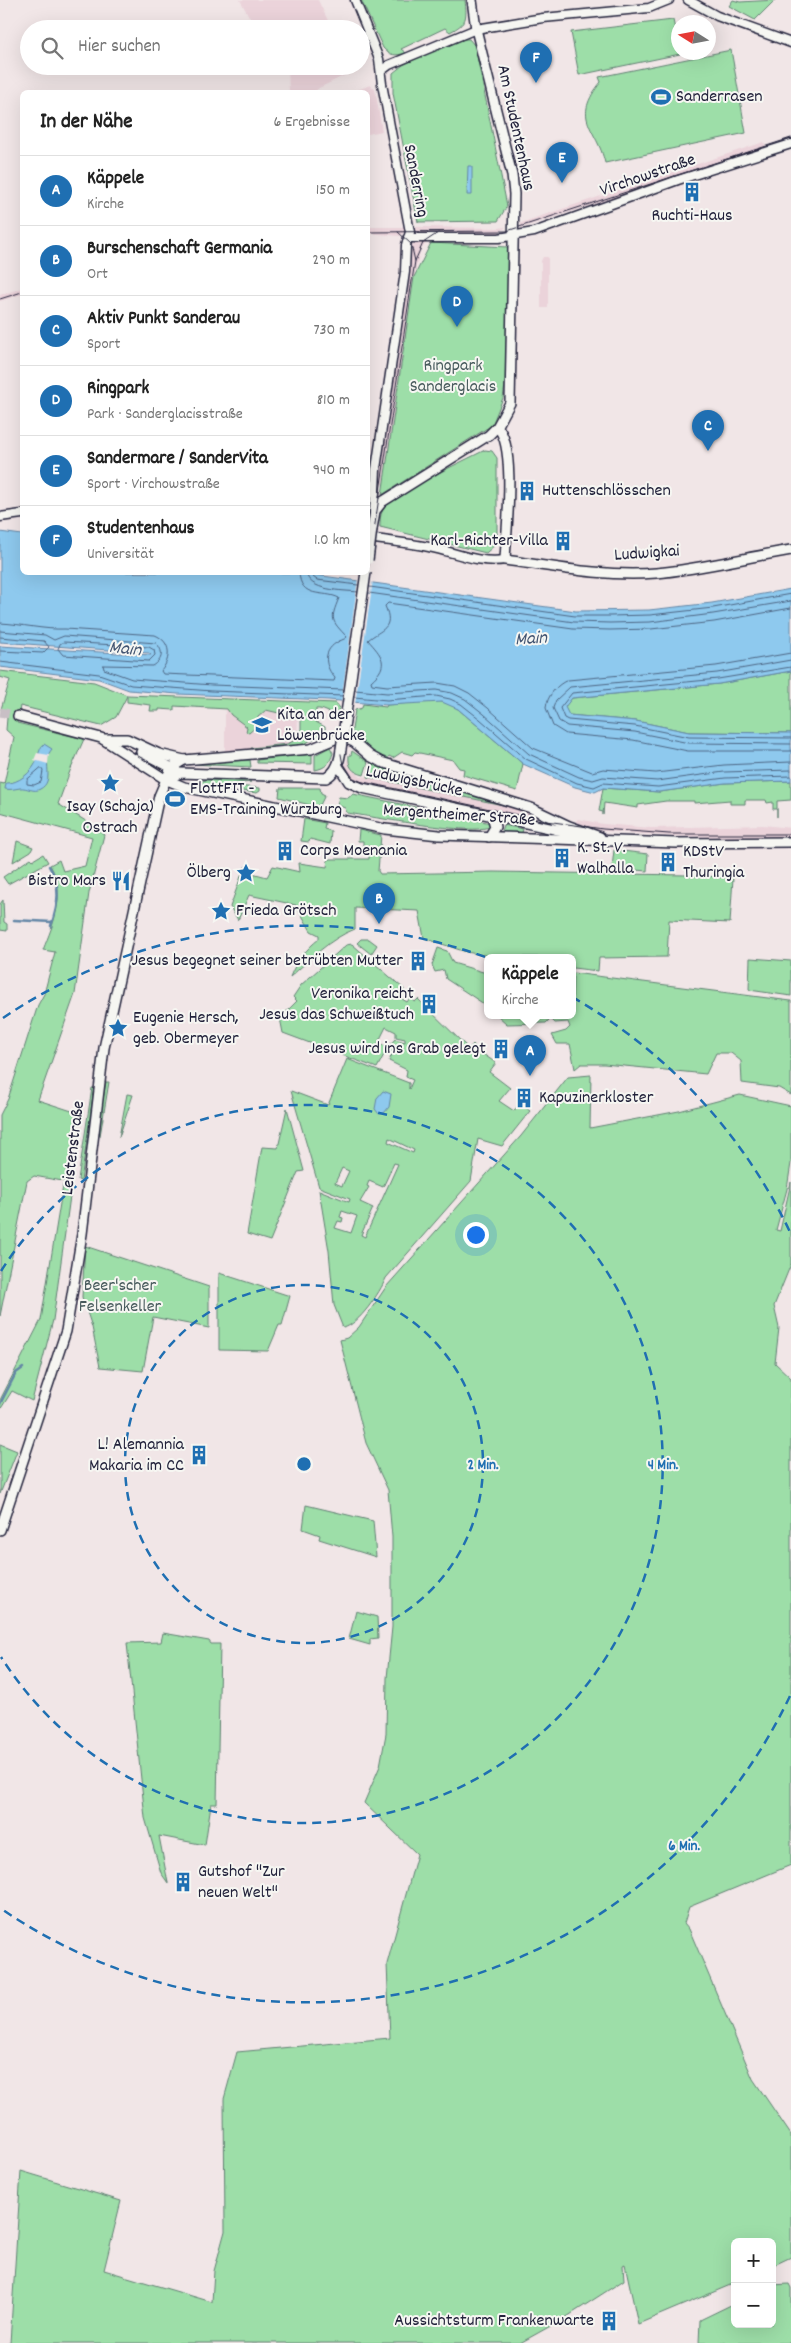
<!DOCTYPE html>
<html lang="de">
<meta charset="utf-8">
<style>
:root{--surface:#fff;--page:#f6f6f6;--text:#222;--muted:#767676;--line:#e0e0e0;--accent:#1f6fb2}
body{margin:0;font-family:Dekko,sans-serif;background:var(--page);color:var(--text)}
.controls{position:absolute;right:15px;bottom:15px;display:grid;overflow:hidden;border-radius:8px;box-shadow:0 5px 20px #0002}
.controls button{width:45px;height:45px;display:grid;place-items:center;padding:0;border:0;border-bottom:1px solid var(--line);background:var(--surface);color:var(--text);font:25px sans-serif}
.compass{position:absolute;left:671px;top:15px;width:45px;height:45px;border-radius:50%;background:var(--surface);box-shadow:0 5px 20px #0002;rotate:281deg}
.you{position:absolute;left:475px;top:1234px;width:18px;height:18px;margin:-12px;border:4px solid #fff;border-radius:50%;background:#1a73e8;box-shadow:0 0 0 8px #1a73e833}
.badge{display:grid;place-items:center;width:32px;height:32px;border-radius:50%;background:var(--accent);color:#fff;font-size:16px;font-weight:700}
.pin{position:absolute;translate:-50% -41px;filter:drop-shadow(0 1px 2px #0008)}
.pin::after{content:'';position:absolute;top:26px;width:18px;height:15px;background:inherit;clip-path:polygon(0 0,100% 0,50% 100%)}
.popup{position:absolute;left:484px;top:954px;width:92px;height:65px;box-sizing:border-box;display:grid;place-content:center;border-radius:8px;background:var(--surface);filter:drop-shadow(0 1px 4px #0005);font-size:16px;white-space:nowrap;color:var(--muted)}
.popup b{font-size:19px;color:var(--text)}
.popup::after{content:'';position:absolute;left:50%;top:100%;margin-left:-10px;border:10px solid transparent;border-top-color:var(--surface)}
.list{margin:0;padding:0;list-style:none}
h2{display:flex;justify-content:space-between;align-items:center;height:65px;margin:0;padding:0 20px;font-size:21px}
h2 small{font-size:16px;font-weight:400;color:var(--muted)}
.list li{display:grid;grid-template-columns:32px 1fr auto;gap:15px;align-items:center;box-sizing:border-box;height:70px;padding:0 20px;border-top:1px solid var(--line)}
.list b{display:block;font-size:19px;white-space:nowrap}
.list p{margin:0;font-size:16px;white-space:nowrap;color:var(--muted)}
.list em{font-size:16px;font-style:normal;color:var(--muted)}
.icon{flex:none;width:28px;height:28px;fill:none;stroke:currentColor;stroke-width:2;stroke-linecap:round;stroke-linejoin:round}
.map{position:relative;flex:none;width:791px;height:2343px;overflow:hidden}
.search{position:absolute;background:var(--surface);box-shadow:0 5px 20px #0002;left:20px;top:20px;width:350px;height:55px;display:flex;align-items:center;gap:12px;box-sizing:border-box;padding:0 18px;border-radius:28px;color:var(--muted);font-size:19px}
.panel{position:absolute;background:var(--surface);box-shadow:0 5px 20px #0002;left:20px;top:90px;width:350px;height:485px;border-radius:8px}
.map>svg:first-child{display:block}
</style>
<div class="map">
<svg width="791" height="2343" viewBox="0 0 791 2343">
<rect width="100%" height="100%" fill="#f1e6e7"/>
<filter id="ink" filterUnits="userSpaceOnUse"><feTurbulence type="fractalNoise" baseFrequency=".02" numOctaves="2"/><feDisplacementMap in="SourceGraphic" scale="10" xChannelSelector="R" yChannelSelector="G"/><feConvolveMatrix kernelMatrix="1 2 1 2 8 2 1 2 1" color-interpolation-filters="sRGB"/></filter>
<g filter="url(#ink)">
<g fill="#ebd3da">
<polygon points="240,0 318,0 332,29 278,29 276,25 268,29 256,29"/>
<polygon points="288,66 351,66 354,71 319,88 314,92 289,92"/>
<polygon points="370,85 375,89 382,131 368,134 368,92 353,92"/>
<polygon points="764,142 766,148 521,228 521,223 538,217"/>
<polygon points="368,227 405,227 405,231 400,236 368,233"/>
<polygon points="414,227 499,228 506,227 495,235 419,234 414,231"/>
<polygon points="413,243 426,243 420,251 414,277 384,487 380,481 379,473 409,250"/>
<polygon points="543,257 548,257 548,308 541,308 541,261"/>
<polygon points="22,288 22,294 0,301 0,295"/>
<polygon points="236,700 279,702 298,716 297,744 225,752 225,712"/>
<polygon points="348,758 350,768 361,777 370,776 527,810 536,815 535,822 354,782 344,768"/>
<polygon points="578,819 603,824 652,828 763,825 791,828 791,838 669,836 603,831 577,826 575,822"/>
</g>
<g fill="#9ddea8" stroke="#608072" fill-rule="evenodd">
<path d="M361,0h104c2,19 2,23 -15,32l-5,-4 -44,21 5,4c-11,3 -15,3 -23,-5z"/>
<polygon points="733,0 740,2 775,0 755,20 729,6"/>
<polygon points="673,20 680,54 579,75 571,32"/>
<polygon points="457,39 469,39 475,46 507,206 498,221 418,222 393,93 393,73 403,65"/>
<path d="M731,50l15,83 -141,30c-8,-36 -35,-43 -4,-81l-2,-5z"/>
<polygon points="431,243 508,247 507,372 503,398 492,425 382,495 414,277"/>
<path d="M485,450l7,1 5,7v85l-11,10 -106,-26c0,-7 0,-13 4,-19 17,-19 76,-45 101,-58z"/>
<path d="M0,671l94,11 33,13 209,8 4,5 -4,5c-8,1 -12,-5 -20,-4v13l9,5v9l-14,4 -8,5 -52,4v-1l36,-4 14,-6v-20l-2,-4h-16l-17,-4 -8,7 1,7 -10,9 -3,-1 1,-5 -16,-12 -4,-6 -53,-3v4l-15,-1v2h-9l1,-6 -24,-3v-6l-11,21 -15,9 -81,-20 -3,17 67,16 -14,32 -12,33 36,22 10,9 -15,58 -14,101 -37,106 40,13 -10,69 -34,-6 -7,5 -27,135v-201l8,-16 30,-94 6,-11 11,-42 -12,-2c11,-28 24,-56 7,-85l9,-5 4,11 22,-5 7,-29 -92,-25v-29l4,1 10,-47 -8,-7 1,-12 -5,-4 -1,-5 9,-29 -10,-3z"/>
<polygon points="791,671 791,733 689,732 636,721 568,715 564,707 572,698 719,684"/>
<polygon points="436,701 448,703 458,709 523,764 517,791 463,775 464,769 459,768 453,760 415,752 412,755 402,752 393,758 389,756 385,762 351,736 355,710 362,708 363,704 386,707 387,705"/>
<path d="M330,747l3,6c-3,10 -7,15 -18,17v-15z"/>
<path d="M352,751l16,11 -4,13c-12,-3 -16,-8 -15,-20h2z"/>
<polygon points="312,754 312,764 257,763 257,760"/>
<polygon points="250,760 251,767 192,764 197,761"/>
<polygon points="371,762 527,810 368,777"/>
<polygon points="206,780 251,782 232,784 231,790 241,796 196,785 195,783"/>
<polygon points="791,781 791,800 777,801 777,817 777,809 773,809 773,802 767,803 766,800 745,800 745,804 730,804 730,800 694,803 694,801 666,801 638,805 638,808 604,803 603,815 603,812 599,811 603,788 659,792 725,783"/>
<polygon points="235,786 260,788 260,791 257,793 242,791"/>
<polygon points="280,788 320,788 321,793 325,795 320,805 314,806 279,797"/>
<path d="M353,794l138,29 -1,3c-13,11 -121,-10 -143,-13l-2,-5 -8,-3 2,-8 9,1z"/>
<polygon points="304,819 325,823 324,829 331,831 330,844 310,839 309,842 301,841"/>
<polygon points="503,825 523,829 522,833 501,832"/>
<path d="M359,830l22,5 -3,36 2,3 113,-2 194,3 46,3 -3,45 -61,-3 -2,37 -68,1 -1,13 -25,-3 -1,-11h-77l-29,-5 -42,-14 -5,-27 -64,-3v21c-26,10 -44,30 -65,48 5,-14 17,-29 29,-38v-4l-8,-4 -15,-26 -47,-10 -11,25 -8,-13 13,-36 3,-5 6,7 15,4 6,-11 27,6 -1,-9 28,4 1,-8h41v-13h-6v-5h-5z"/>
<polygon points="17,841 33,847 31,851 13,862"/>
<polygon points="614,850 648,854 647,871 612,868"/>
<polygon points="43,854 48,862 8,884 3,877 31,858 33,860"/>
<polygon points="3,900 4,922 7,924 7,931 0,930 0,904"/>
<polygon points="361,939 369,939 377,945 371,954 357,943"/>
<path d="M352,944l52,45 -2,10 5,3 3,-4 5,4 3,-3 51,50 4,-5 4,6 19,13 -7,9 21,16 -11,13 15,10 6,-8 10,8 -28,35 -24,-7 -7,42 -85,97c-6,14 -27,47 -43,50l-9,-23 -5,-54 -10,-61 30,12 1,-3 -31,-12 -28,-96 37,14 19,-46 62,24v6l4,-9 -7,-3 1,-7 -18,-9 4,-9 -6,-3 -10,19 -94,-35 -3,-15 17,-17 -4,-4 8,-12 45,-40zM386,1027l10,5v5l9,2v3l-10,-3 -7,8 -10,-4zM389,1138l25,12 -1,3 -25,-11zM394,1163l4,1 -33,73 -4,-2 12,-27 -13,-6 9,-15 -2,-1 2,-5 14,6zM342,1168l7,3 -7,15 -7,-3zM342,1211l15,5 -6,17 -16,-5 3,-7 4,1 1,-4 -3,-1z"/>
<polygon points="438,948 447,951 453,963 483,972 487,972 487,1006 446,979 444,970 435,972 432,965"/>
<polygon points="750,958 791,961 791,996 749,990"/>
<polygon points="573,973 791,1001 791,1095 779,1088 742,1083 741,1061 731,1053 716,1053 706,1074 604,1064 581,1064 575,1069 570,1044 557,1044 552,1035 566,1031 570,1027 568,1022 555,1023 552,1020 553,1015 572,1015"/>
<polygon points="497,1015 541,1015 549,1020 546,1023 507,1024"/>
<polygon points="591,1075 590,1128 679,1111 740,1095 791,1106 791,1163 787,1189 776,1230 780,1231 791,1182 791,1264 774,1306 779,1328 775,1363 791,1378 791,1865 689,1907 684,1923 689,1929 753,2079 791,2135 791,2257 772,2266 772,2242 735,2242 735,2283 638,2324 625,2264 623,2265 624,2280 565,2318 520,2343 10,2343 21,2171 121,2201 104,2270 212,2302 214,2271 225,2231 224,2099 237,2052 390,2038 387,1964 417,1854 364,1803 380,1766 386,1734 387,1678 392,1627 392,1537 388,1490 366,1443 340,1340 347,1338 359,1327 386,1287 521,1136 568,1077"/>
<polygon points="106,1082 109,1082 100,1136 97,1135"/>
<polygon points="92,1088 94,1088 81,1181 78,1180"/>
<polygon points="127,1094 133,1095 119,1137"/>
<polygon points="287,1108 304,1171 298,1172 270,1241 247,1234 262,1147 278,1148"/>
<polygon points="63,1185 71,1189 53,1320 32,1401 12,1391 0,1410 0,1400 41,1320"/>
<polygon points="85,1246 209,1287 209,1328 153,1317 143,1371 100,1367 92,1327 82,1297"/>
<polygon points="219,1273 290,1296 282,1325 279,1325 268,1351 219,1350"/>
<polygon points="0,1444 17,1451 0,1494"/>
<polygon points="306,1505 373,1521 376,1557 319,1539 320,1535 303,1529"/>
<polygon points="356,1611 377,1617 378,1638 370,1639 370,1645 349,1639"/>
<polygon points="163,1633 209,1641 211,1644 220,1644 217,1804 211,1804 205,1845 159,1836 168,1883 161,1873 145,1818 127,1643 161,1642"/>
<polygon points="789,2284 791,2288 791,2343 699,2343 700,2320 735,2303 735,2324 772,2324 772,2285"/>
</g>
<g fill="#8ec9ee" stroke="#6386a6">
<polygon points="468,166 472,166 472,195 467,195"/>
<polygon points="0,532 22,535 22,572 301,573 576,611 649,610 712,603 791,589 791,671 719,684 572,698 565,707 569,715 636,721 689,732 791,733 791,781 725,783 659,792 603,788 595,792 575,787 523,764 458,709 442,702 387,705 328,700 178,694 129,690 99,679 0,667 0,646 151,655 149,653 0,642"/>
<path d="M44,744l8,5c-11,12 4,32 -12,40 -6,4 -13,-2 -20,-1 -6,1 -9,2 -15,1l1,-6c12,1 26,-11 30,-21 3,-7 3,-14 8,-18z"/>
<polygon points="383,1091 391,1094 389,1107 384,1113 379,1114 375,1109 377,1098"/>
</g>
<g fill="#f1e6e7">
<polygon points="358,578 373,580 355,704 341,703"/>
<polygon points="37,753 49,755 48,764 34,760"/>
</g>
<g fill="none" stroke-linecap="round" stroke-linejoin="round">
<g stroke="#4d6583" stroke-width="1">
<path d="M306,572c2,20 37,18 52,20"/>
<polyline points="313,572 313,577 317,580 358,585"/>
<polyline points="370,587 575,616 610,616 650,615 713,608 791,594"/>
<polyline points="369,593 574,622 610,623 650,622 713,614 791,601"/>
<path d="M791,608l-77,14 -63,7 -41,1 -37,-1 -185,-26 -3,3c10,23 -4,23 -17,34 13,15 23,24 3,41l1,3 15,2 50,-3 18,3 14,7 19,15 45,40 59,24 11,-3 53,4 68,-8 67,-3"/>
<path d="M0,623c22,1 44,7 65,6l90,6c17,7 16,24 6,36l2,3 171,7 1,-3c-10,-11 -13,-26 1,-35 4,-3 8,-3 11,-6 -16,-17 -17,-17 -8,-39 -15,-8 -39,2 -40,-26"/>
<path d="M0,631l45,4 9,5 10,-4 92,7c8,8 7,17 -3,23l-50,-1 1,4 28,10 80,6 132,5"/>
<polyline points="0,637 44,641 49,647 43,653 0,651"/>
<polygon points="64,642 149,647 154,650 155,655 149,661 63,655 58,649 60,644"/>
<path d="M791,653l-75,13 -148,14c-11,4 -21,16 -22,28l7,18 13,8 67,6 55,11h103"/>
<polyline points="791,660 717,673 570,687 556,700 553,708 559,721 567,726 635,732 689,743 791,744"/>
<polyline points="0,662 99,674 131,685 212,691 343,696"/>
<polyline points="791,667 718,679 572,693 560,708 564,718 568,720 635,726 689,737 791,738"/>
<polyline points="355,690 387,693 436,690 452,693 465,699 484,714 529,754 579,777 593,780 603,777 657,781 724,772 791,770"/>
<polyline points="354,697 387,700 436,696 450,699 461,704 480,719 526,759 577,783 594,787 603,783 658,787 725,778 791,776"/>
<polygon points="41,768 43,771 41,782 34,785 27,784 27,780"/>
</g>
<g stroke="#6386a6" stroke-width="2.5">
<path d="M49,866c13,20 9,39 2,60"/>
<polyline points="14,920 52,922"/>
<polyline points="0,1404 16,1373 23,1368"/>
</g>
<polyline stroke="#c8bfc5" stroke-width="9" stroke-dasharray="9 4.5" stroke-linecap="butt" points="0,712 18,716"/>
<defs>
<g id="tertiary">
<polyline points="355,0 379,59 382,84 410,232 406,245 405,272 376,469 374,513"/>
<polyline points="688,0 717,16 791,43"/>
<polyline points="381,71 389,65 476,29 543,18 649,8 669,0"/>
<polyline points="408,238 499,238 534,232 678,180 791,144"/>
<polyline points="0,517 22,514"/>
<path d="M368,538c20,3 41,5 61,9 26,5 49,17 76,13"/>
</g>
<g id="secondary">
<path d="M497,427c20,17 9,107 8,133 50,7 100,17 151,13 44,-4 92,-16 135,-23"/>
<polyline points="372,529 375,511 382,502 489,435 497,427 510,403 514,194 512,175 476,29 472,0"/>
<polyline points="18,716 101,738 165,779 184,787 385,829 439,835 676,843 791,842"/>
<polyline points="103,739 127,739 159,754 184,760"/>
<polyline points="141,752 176,770"/>
<polyline points="338,765 349,782 362,788 582,835"/>
<polyline points="171,768 184,760 311,749 337,738 344,738 354,742 370,756 381,762 531,808 569,826 600,837"/>
<path d="M165,779l16,-6 145,5c11,-6 14,-17 15,-29"/>
<polyline points="489,837 495,827 492,815"/>
<polyline points="0,1530 66,1331 82,1234 104,1048 159,796 171,768"/>
</g>
</defs>
<use href="#tertiary" stroke="#22223b" stroke-width="11"/>
<use href="#secondary" stroke="#22223b" stroke-width="12"/>
<use href="#tertiary" stroke="#f6f6f2" stroke-width="8"/>
<use href="#secondary" stroke="#f6f6f2" stroke-width="9"/>
<g stroke="#22223b" stroke-width="1">
<polyline points="368,232 507,231 791,138"/>
<polyline points="398,232 411,244 415,261"/>
<polyline points="0,299 22,292"/>
<polyline points="368,570 415,261 423,243 438,233"/>
<polyline points="364,572 340,749 343,765 354,780 546,821 603,829 669,834 791,834"/>
</g>
<defs>
<g id="secondary-bridge">
<polyline points="368,560 372,529"/>
<polyline points="341,749 366,572"/>
</g>
</defs>
<use href="#secondary-bridge" stroke="#22223b" stroke-width="12" stroke-linecap="butt"/>
<use href="#secondary-bridge" stroke="#f6f6f2" stroke-width="9"/>
</g>
</g>
<g fill="none" stroke="#1f6fb2" stroke-width="2.5" stroke-dasharray="9 6">
<circle cx="304" cy="1464" r="179"/>
<path d="M1 1271A359 359 0 1 1 1 1657"/>
<path d="M790 1696A538 538 0 0 1 3 1910M3 1018A538 538 0 0 1 790 1232"/>
</g>
<defs>
<symbol id="stadium-bare" viewBox="-9 -9 18 18"><path d="M0-5a6.5 5 0 1 0 0 10a6.5 5 0 1 0 0-10ZM-3.5-1.8h7v3.6h-7Z" fill="#1f6fb2" stroke="#f6f6f2" stroke-width="2.5" paint-order="stroke"/></symbol>
<symbol id="building-bare" viewBox="-9 -9 18 18"><path d="M-4-6H4V6H1V3H-1V6H-4ZM-2.5-4.3h1.7v1.8h-1.7ZM.8-4.3h1.7v1.8H.8ZM-2.5-1h1.7V.8h-1.7ZM.8-1h1.7V.8H.8Z" fill="#1f6fb2" stroke="#f6f6f2" stroke-width="2.5" paint-order="stroke"/></symbol>
<symbol id="school-bare" viewBox="-9 -9 18 18"><path d="M0-5L7-2L0 1L-7-2ZM-4 1L0 2.5L4 1V4Q0 6-4 4Z" fill="#1f6fb2" stroke="#f6f6f2" stroke-width="2.5" paint-order="stroke"/></symbol>
<symbol id="sight-bare" viewBox="-9 -9 18 18"><path d="M0-6L1.8-2.2L6-1.7L2.9 1.2L3.7 5.4L0 3.3L-3.7 5.4L-2.9 1.2L-6-1.7L-1.8-2.2Z" fill="#1f6fb2" stroke="#f6f6f2" stroke-width="2.5" paint-order="stroke"/></symbol>
<symbol id="restaurant-bare" viewBox="-9 -9 18 18"><path d="M-5-6h1v4h1v-4h1v4h1v-4h1v5L-1.5 .5V6h-2V.5L-5-1ZM5-6V6H3V1.5H1.5Q1.5-4 5-6Z" fill="#1f6fb2" stroke="#f6f6f2" stroke-width="2.5" paint-order="stroke"/></symbol>
</defs>
<g fill-rule="evenodd">
<use href="#stadium-bare" x="647" y="83" width="28" height="28"/>
<use href="#building-bare" x="678" y="178" width="28" height="28"/>
<use href="#building-bare" x="513" y="477" width="28" height="28"/>
<use href="#building-bare" x="549" y="527" width="28" height="28"/>
<use href="#school-bare" x="248" y="711" width="28" height="28"/>
<use href="#sight-bare" x="96" y="769" width="28" height="28"/>
<use href="#stadium-bare" x="161" y="785" width="28" height="28"/>
<use href="#building-bare" x="271" y="837" width="28" height="28"/>
<use href="#building-bare" x="548" y="844" width="28" height="28"/>
<use href="#building-bare" x="654" y="848" width="28" height="28"/>
<use href="#sight-bare" x="232" y="859" width="28" height="28"/>
<use href="#restaurant-bare" x="107" y="867" width="28" height="28"/>
<use href="#sight-bare" x="207" y="897" width="28" height="28"/>
<use href="#building-bare" x="404" y="947" width="28" height="28"/>
<use href="#building-bare" x="415" y="990" width="28" height="28"/>
<use href="#sight-bare" x="104" y="1014" width="28" height="28"/>
<use href="#building-bare" x="487" y="1035" width="28" height="28"/>
<use href="#building-bare" x="510" y="1084" width="28" height="28"/>
<use href="#building-bare" x="185" y="1441" width="28" height="28"/>
<use href="#building-bare" x="169" y="1868" width="28" height="28"/>
<use href="#building-bare" x="595" y="2307" width="28" height="28"/>
</g>
<g text-anchor="middle" dominant-baseline="central" stroke-width="4" stroke-linejoin="round" paint-order="stroke">
<g font-size="18" fill="#22223b" stroke="#f6f6f2" text-anchor="start">
<text x="676" y="97">Sanderrasen</text>
<text x="692" y="216" text-anchor="middle">Ruchti-Haus</text>
<text x="542" y="491">Huttenschlösschen</text>
<text x="548" y="541" text-anchor="end">Karl-Richter-Villa</text>
<text x="277" y="715">Kita an der<tspan x="277" dy="21">Löwenbrücke</tspan></text>
<text x="190" y="789">FlottFIT -<tspan x="190" dy="21">EMS-Training Würzburg</tspan></text>
<text x="110" y="807" text-anchor="middle">Isay (Schaja)<tspan x="110" dy="21">Ostrach</tspan></text>
<text x="577" y="848">K. St. V.<tspan x="577" dy="21">Walhalla</tspan></text>
<text x="300" y="851">Corps Moenania</text>
<text x="683" y="852">KDStV<tspan x="683" dy="21">Thuringia</tspan></text>
<text x="231" y="873" text-anchor="end">Ölberg</text>
<text x="106" y="881" text-anchor="end">Bistro Mars</text>
<text x="236" y="911">Frieda Grötsch</text>
<text x="403" y="961" text-anchor="end">Jesus begegnet seiner betrübten Mutter</text>
<text x="414" y="994" text-anchor="end">Veronika reicht<tspan x="414" dy="21">Jesus das Schweißtuch</tspan></text>
<text x="133" y="1018">Eugenie Hersch,<tspan x="133" dy="21">geb. Obermeyer</tspan></text>
<text x="486" y="1049" text-anchor="end">Jesus wird ins Grab gelegt</text>
<text x="539" y="1098">Kapuzinerkloster</text>
<text x="184" y="1445" text-anchor="end">L! Alemannia<tspan x="184" dy="21">Makaria im CC</tspan></text>
<text x="198" y="1872">Gutshof "Zur<tspan x="198" dy="21">neuen Welt"</tspan></text>
<text x="594" y="2321" text-anchor="end">Aussichtsturm Frankenwarte</text>
</g>
<g font-size="18" fill="#22223b" stroke="#f6f6f2">
<text transform="translate(515 128) rotate(78)">Am Studentenhaus</text>
<text transform="translate(648 176) rotate(-19)">Virchowstraße</text>
<text transform="translate(415 181) rotate(79)">Sanderring</text>
<text transform="translate(647 554) rotate(-4)">Ludwigkai</text>
<text transform="translate(414 782) rotate(12)">Ludwigsbrücke</text>
<text transform="translate(459 816) rotate(4)">Mergentheimer Straße</text>
<text transform="translate(74 1148) rotate(-83)">Leistenstraße</text>
</g>
<g font-size="18" fill="#475a5c" stroke="#f6f6f2">
<text x="453" y="366">Ringpark<tspan x="453" dy="21">Sanderglacis</tspan></text>
<text x="120" y="1286">Beer'scher<tspan x="120" dy="21">Felsenkeller</tspan></text>
</g>
<g font-size="19" font-style="italic" fill="#425471" stroke="#f6f6f2">
<text transform="translate(531 640) rotate(-4)">Main</text>
<text transform="translate(125 650) rotate(6)">Main</text>
</g>
</g>
<circle cx="304" cy="1464" r="8" fill="#1f6fb2" stroke="#f6f6f2" stroke-width="2.5"/>
<g font-size="15" text-anchor="middle" font-weight="bold" fill="#1f6fb2" stroke="#f6f6f2" stroke-width="4" stroke-linejoin="round" paint-order="stroke">
<text x="483" y="1469">2 Min.</text>
<text x="663" y="1469">4 Min.</text>
<text x="684" y="1850">6 Min.</text>
</g>
</svg>
<div class="controls">
<button>+</button>
<button>−</button>
</div>
<svg class="compass" viewBox="-18 -18 36 36"><path d="M0-13l5 13h-10z" fill="#e53935"/><path d="M0 13l5-13h-10z" fill="#767676"/></svg>
<div class="you"></div>
<div class="pin badge" style="left:530px;top:1076px">A</div>
<div class="popup"><b>Käppele</b>Kirche</div>
<div class="pin badge" style="left:379px;top:924px">B</div>
<div class="pin badge" style="left:708px;top:451px">C</div>
<div class="pin badge" style="left:457px;top:327px">D</div>
<div class="pin badge" style="left:562px;top:183px">E</div>
<div class="pin badge" style="left:536px;top:83px">F</div>
<div class="search"><svg class="icon" aria-label="search" viewBox="0 0 24 24"><circle cx="10" cy="10" r="6"/><path d="M15 15l6 6"/></svg>Hier suchen</div>
<section class="panel">
<h2>In der Nähe<small>6 Ergebnisse</small></h2>
<ul class="list">
<li><span class="badge">A</span><div><b>Käppele</b><p>Kirche</p></div><em>150 m</em></li>
<li><span class="badge">B</span><div><b>Burschenschaft Germania</b><p>Ort</p></div><em>290 m</em></li>
<li><span class="badge">C</span><div><b>Aktiv Punkt Sanderau</b><p>Sport</p></div><em>730 m</em></li>
<li><span class="badge">D</span><div><b>Ringpark</b><p>Park · Sanderglacisstraße</p></div><em>810 m</em></li>
<li><span class="badge">E</span><div><b>Sandermare / SanderVita</b><p>Sport · Virchowstraße</p></div><em>940 m</em></li>
<li><span class="badge">F</span><div><b>Studentenhaus</b><p>Universität</p></div><em>1.0 km</em></li>
</ul>
</section>
</div>
